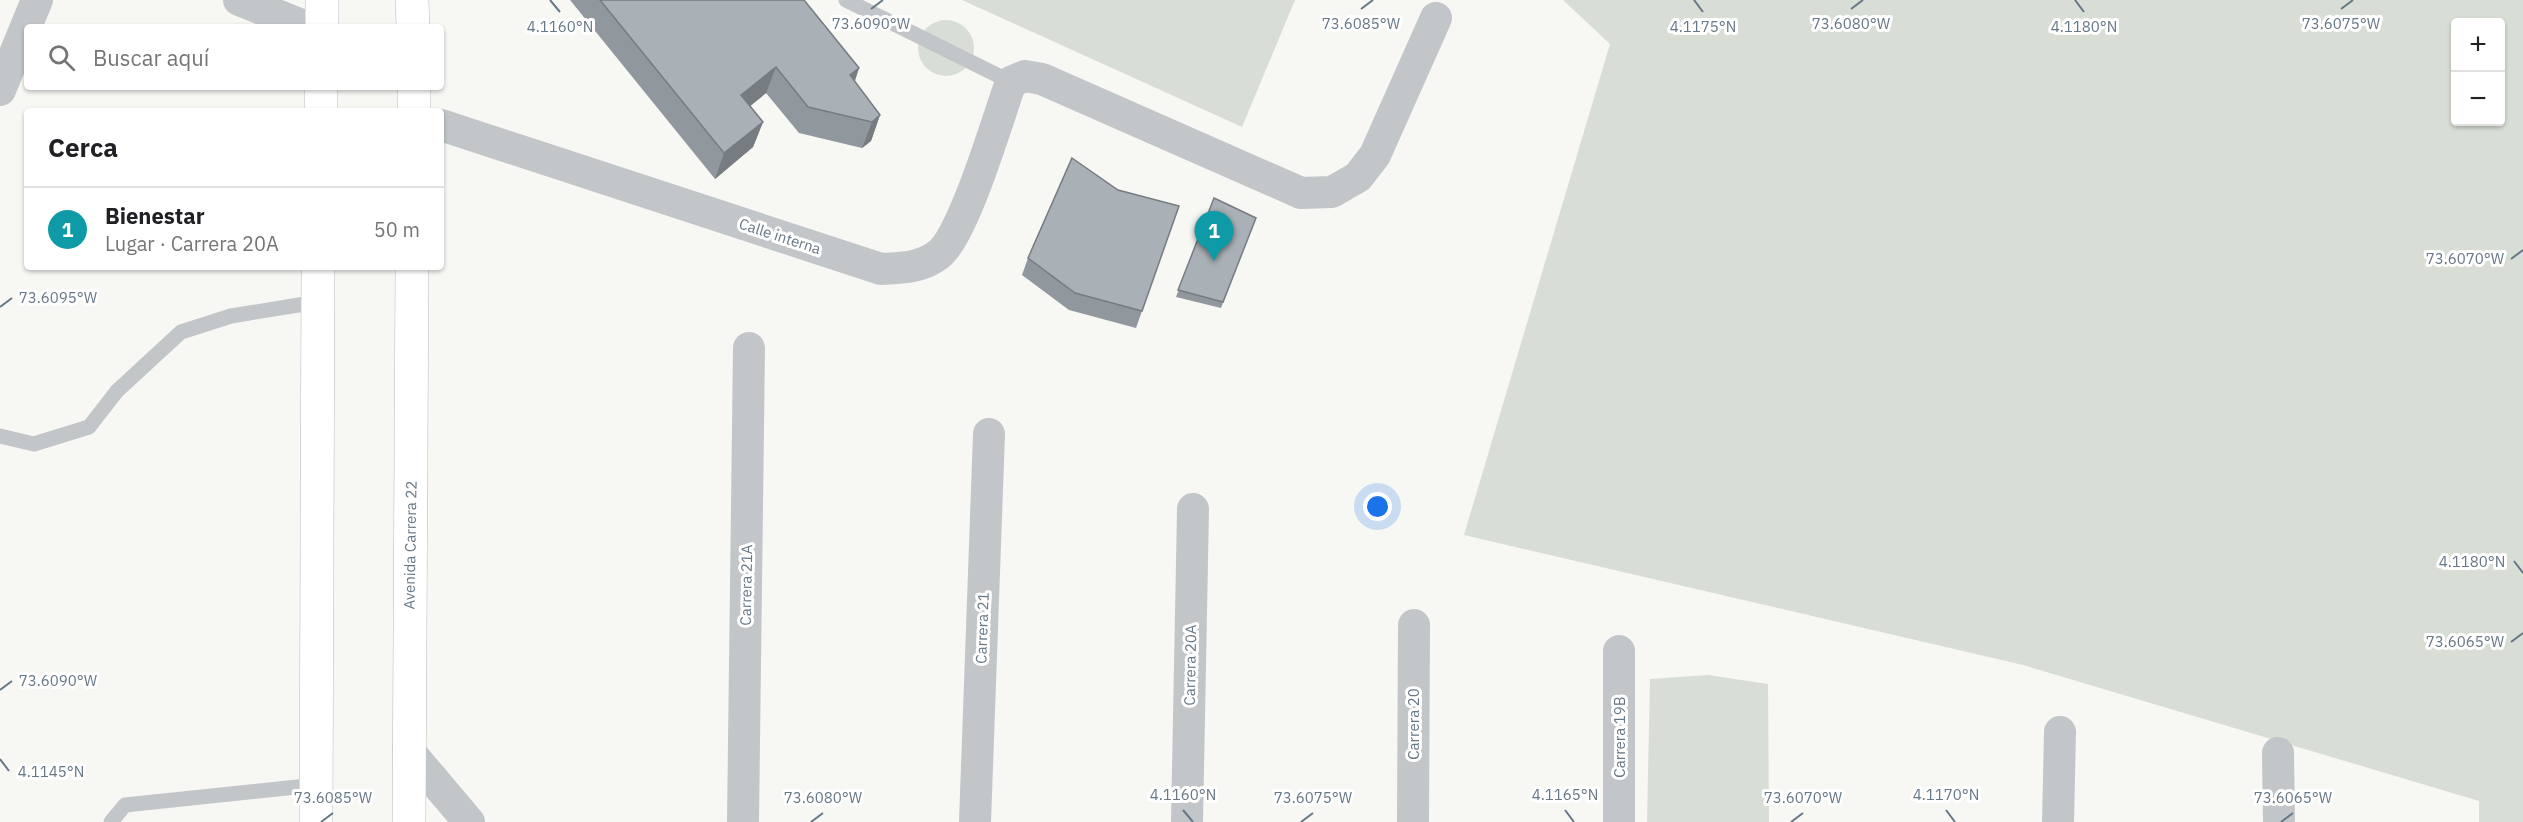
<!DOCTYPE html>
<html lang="es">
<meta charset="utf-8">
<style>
:root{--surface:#fff;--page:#f6f6f6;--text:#202124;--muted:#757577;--line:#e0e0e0;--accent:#e25328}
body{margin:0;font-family:"IBM Plex Sans",sans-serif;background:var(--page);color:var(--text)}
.controls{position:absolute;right:18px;top:18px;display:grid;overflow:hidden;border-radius:6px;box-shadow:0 2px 4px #0004}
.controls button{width:54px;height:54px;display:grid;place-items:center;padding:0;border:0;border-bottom:2px solid var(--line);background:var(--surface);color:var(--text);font:30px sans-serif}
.you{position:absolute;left:1378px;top:507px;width:21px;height:21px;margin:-15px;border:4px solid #fff;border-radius:50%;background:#1a73e8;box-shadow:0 0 0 9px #1a73e833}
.badge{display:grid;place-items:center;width:39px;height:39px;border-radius:50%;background:var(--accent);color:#fff;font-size:20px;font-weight:700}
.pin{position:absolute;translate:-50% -50px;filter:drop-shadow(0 2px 3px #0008)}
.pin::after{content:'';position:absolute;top:32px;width:21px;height:18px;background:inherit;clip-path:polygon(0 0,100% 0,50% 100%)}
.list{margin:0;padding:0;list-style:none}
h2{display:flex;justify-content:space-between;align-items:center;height:78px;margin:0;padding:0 24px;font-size:26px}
h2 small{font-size:20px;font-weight:400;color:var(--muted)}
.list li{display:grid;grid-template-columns:39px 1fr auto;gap:18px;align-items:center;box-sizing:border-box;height:84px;padding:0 24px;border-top:2px solid var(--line)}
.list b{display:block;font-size:22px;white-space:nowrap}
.list p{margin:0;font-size:20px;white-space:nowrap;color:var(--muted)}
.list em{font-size:20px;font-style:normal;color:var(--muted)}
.icon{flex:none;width:33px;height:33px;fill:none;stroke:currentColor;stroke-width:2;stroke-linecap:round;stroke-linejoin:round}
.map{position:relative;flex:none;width:2523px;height:822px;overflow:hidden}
.search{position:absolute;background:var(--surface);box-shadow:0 2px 4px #0004;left:24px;top:24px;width:420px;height:66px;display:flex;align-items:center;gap:15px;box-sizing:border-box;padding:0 21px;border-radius:6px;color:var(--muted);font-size:22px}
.panel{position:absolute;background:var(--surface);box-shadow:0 2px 4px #0004;left:24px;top:108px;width:420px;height:162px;border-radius:6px}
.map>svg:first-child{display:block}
</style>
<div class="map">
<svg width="2523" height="822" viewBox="0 0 2523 822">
<rect width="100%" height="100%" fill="#f7f7f4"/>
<g fill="#d8ded5" fill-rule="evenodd">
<polygon points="962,0 1295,0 1242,127"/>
<path d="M1563,0h960v822h-44v-21l-456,-136 -559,-130 146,-491zM2456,22h44v100h-44z"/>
<circle cx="946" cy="48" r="28"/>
<polygon points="1708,675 1768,684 1769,822 1647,822 1650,679"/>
</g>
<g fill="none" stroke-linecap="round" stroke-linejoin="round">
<defs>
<g id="trunk">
<polyline points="322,0 322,27"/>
<polyline points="412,0 413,27"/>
<polyline points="414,87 414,111"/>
<polyline points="321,111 321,87"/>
<polyline points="316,822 318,267"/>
<polyline points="409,822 412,267"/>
</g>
</defs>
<use href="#trunk" stroke="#b5b9bc" stroke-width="34"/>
<g stroke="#c2c6c9" stroke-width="15">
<polyline points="846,0 1011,82"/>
<polyline points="0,436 34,444 89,427 117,391 181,332 231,316 317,302"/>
<polyline points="111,822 125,805 316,785"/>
</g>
<g stroke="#c2c6c9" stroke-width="32">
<polyline points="239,0 307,27"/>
<polyline points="0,90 37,0"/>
<path d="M441,125l440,144c21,-1 39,-1 57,-14 26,-19 60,-138 73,-173l14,-6 17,3 259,114 31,-1 26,-15 17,-22 61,-137"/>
<polyline points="408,750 469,822"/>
<polyline points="2278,753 2279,822"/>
<polyline points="743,822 749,348"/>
<polyline points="975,822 989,434"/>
<polyline points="1187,822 1193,509"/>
<polyline points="1413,822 1414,625"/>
<polyline points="1619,822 1619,651"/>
<polyline points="2058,822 2060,732"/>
</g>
<use href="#trunk" stroke="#fff" stroke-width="33"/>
</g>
<g fill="#91989d">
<polygon points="570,0 804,0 859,68 855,81 880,115 871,141 862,148 799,133 766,93 750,106 763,122 753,147 715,179"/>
<polygon points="1118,190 1179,206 1136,328 1069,310 1022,275 1028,258"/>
<polygon points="1214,198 1256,218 1221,308 1176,297"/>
</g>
<g fill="#767c80">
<polygon points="776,67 766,93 732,121 741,95"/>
<polygon points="859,68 850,94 850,75"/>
<polygon points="880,115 871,141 862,148 872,122"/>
<polygon points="763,122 753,147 715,179 724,153"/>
</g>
<g fill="#a9b1b7" stroke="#767c80" stroke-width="1.5">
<polygon points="600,0 804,0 859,68 850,75 880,115 872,122 808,107 776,67 741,95 763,122 724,153"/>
<polygon points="1072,158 1118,190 1179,206 1142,311 1075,293 1028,258"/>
<polygon points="1214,198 1256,218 1223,302 1178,290"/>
</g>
<path fill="none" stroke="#667785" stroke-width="2" d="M550,0l10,12M1694,0l9,12M2075,0l9,12M871,9l12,-9M1361,9l12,-9M1851,9l12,-9M2341,9l12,-9M2511,259l12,-9M0,307l12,-9M2514,561l9,12M2511,642l12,-9M0,690l12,-9M0,759l9,12M1183,810l10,12M1565,810l9,12M1946,810l9,12M321,822l12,-9M811,822l12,-9M1301,822l12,-9M1791,822l12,-9M2281,822l12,-9"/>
<g text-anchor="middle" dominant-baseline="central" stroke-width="6" stroke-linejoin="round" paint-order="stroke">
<g font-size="15" fill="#667785" stroke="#fff">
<text transform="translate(780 236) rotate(18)">Calle interna</text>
<text transform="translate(410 545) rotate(-89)">Avenida Carrera 22</text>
<text transform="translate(746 585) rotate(-89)">Carrera 21A</text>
<text transform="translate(982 628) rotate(-88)">Carrera 21</text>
<text transform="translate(1190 665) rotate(-89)">Carrera 20A</text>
<text transform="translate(1413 724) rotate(-90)">Carrera 20</text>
<text transform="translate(1619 737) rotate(-90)">Carrera 19B</text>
</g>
</g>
<g font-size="15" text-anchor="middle" fill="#667785" stroke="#fff" stroke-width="6" stroke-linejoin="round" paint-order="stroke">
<text x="871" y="29">73.6090°W</text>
<text x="1361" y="29">73.6085°W</text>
<text x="1851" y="29">73.6080°W</text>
<text x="2341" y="29">73.6075°W</text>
<text x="560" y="32">4.1160°N</text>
<text x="1703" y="32">4.1175°N</text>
<text x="2084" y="32">4.1180°N</text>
<text x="2465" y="264">73.6070°W</text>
<text x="58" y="303">73.6095°W</text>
<text x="2472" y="567">4.1180°N</text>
<text x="2465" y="647">73.6065°W</text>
<text x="58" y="686">73.6090°W</text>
<text x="51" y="777">4.1145°N</text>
<text x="1183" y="800">4.1160°N</text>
<text x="1565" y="800">4.1165°N</text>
<text x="1946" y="800">4.1170°N</text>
<text x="333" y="803">73.6085°W</text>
<text x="823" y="803">73.6080°W</text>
<text x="1313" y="803">73.6075°W</text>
<text x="1803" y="803">73.6070°W</text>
<text x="2293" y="803">73.6065°W</text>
</g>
</svg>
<div class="controls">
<button>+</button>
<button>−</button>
</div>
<div class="you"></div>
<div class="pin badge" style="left:1214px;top:261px;background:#0f9aa8">1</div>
<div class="search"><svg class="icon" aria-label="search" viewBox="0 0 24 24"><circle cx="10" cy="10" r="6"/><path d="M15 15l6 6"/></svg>Buscar aquí</div>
<section class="panel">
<h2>Cerca<small></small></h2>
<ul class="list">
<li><span class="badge" style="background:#0f9aa8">1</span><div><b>Bienestar</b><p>Lugar · Carrera 20A</p></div><em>50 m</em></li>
</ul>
</section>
</div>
